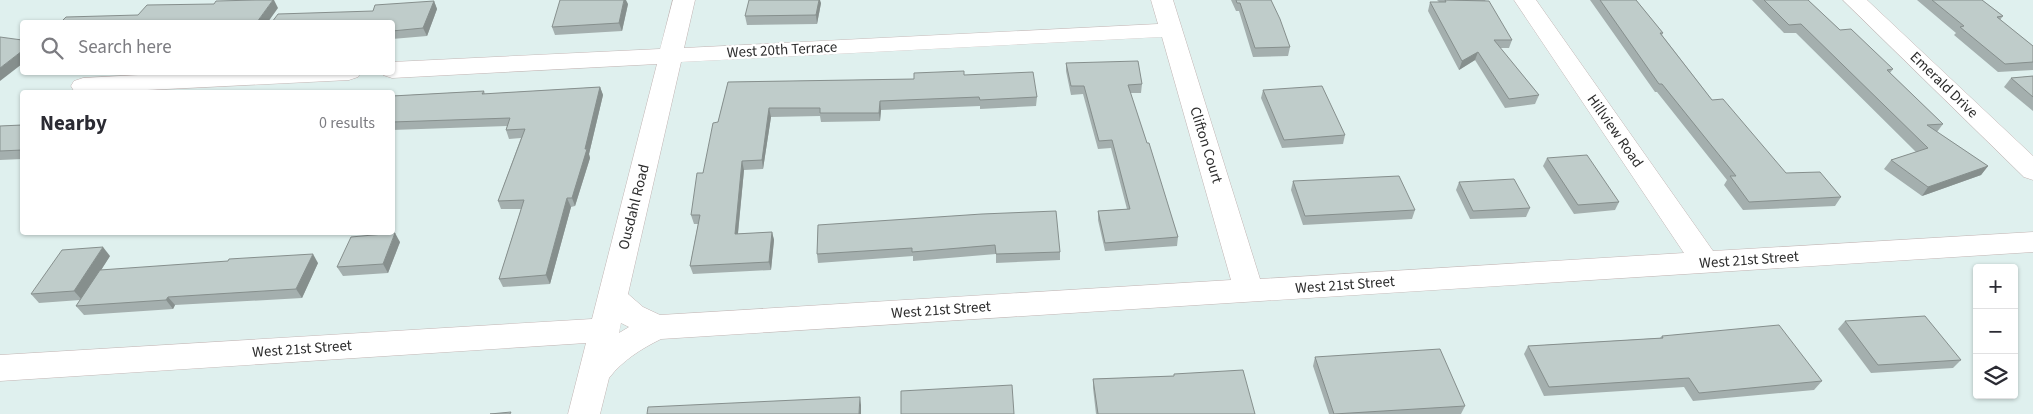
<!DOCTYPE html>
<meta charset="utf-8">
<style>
:root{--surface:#fff;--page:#f7f7f7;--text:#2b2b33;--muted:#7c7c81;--line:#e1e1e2}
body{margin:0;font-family:"Source Sans 3",sans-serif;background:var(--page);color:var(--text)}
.controls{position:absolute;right:15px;bottom:15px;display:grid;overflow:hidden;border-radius:5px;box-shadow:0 1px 4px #0004}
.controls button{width:45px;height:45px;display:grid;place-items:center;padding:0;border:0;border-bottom:1px solid var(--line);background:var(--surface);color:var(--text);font:25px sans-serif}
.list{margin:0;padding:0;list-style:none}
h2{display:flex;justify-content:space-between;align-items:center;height:65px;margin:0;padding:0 20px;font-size:21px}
h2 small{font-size:16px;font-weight:400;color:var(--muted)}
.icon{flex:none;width:28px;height:28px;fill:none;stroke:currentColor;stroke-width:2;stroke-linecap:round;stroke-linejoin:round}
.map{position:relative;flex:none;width:2033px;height:414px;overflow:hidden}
.search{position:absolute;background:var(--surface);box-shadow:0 1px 4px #0004;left:20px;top:20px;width:375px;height:55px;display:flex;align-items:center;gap:12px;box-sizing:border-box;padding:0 18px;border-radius:5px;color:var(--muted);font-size:19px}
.panel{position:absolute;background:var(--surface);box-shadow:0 1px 4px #0004;left:20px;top:90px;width:375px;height:145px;border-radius:5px}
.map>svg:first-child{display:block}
</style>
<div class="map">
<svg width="2033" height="414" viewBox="0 0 2033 414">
<rect width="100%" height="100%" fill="#dff0ee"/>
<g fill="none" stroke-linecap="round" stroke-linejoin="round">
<defs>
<g id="street">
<path d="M673,0h22l-11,48 474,-24 -7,-24h22l87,279 424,-26 -170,-253h22l177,251 320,-19v20l-1372,87c-20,10 -38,21 -52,39l-9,36h-32l18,-71 -586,38v-26l592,-36 65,-255 -265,14 -9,-3 -1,-3h10v-10l268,-13zM1162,37l69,243 -571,35 -17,-8 -15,-13 53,-232zM621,323l8,4 -10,6z"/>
<polygon points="1843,0 1867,0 2033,156 2033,180 2024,177"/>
<polygon points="194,72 361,72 358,77 349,80 107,92 78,92 74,91 71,86 74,81 83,78"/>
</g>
</defs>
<use href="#street" stroke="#c2b4b3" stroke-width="1"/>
<use href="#street" fill="#fff" fill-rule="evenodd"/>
</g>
<g fill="#a4afae">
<polygon points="1231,0 1271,0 1290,47 1288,56 1253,57 1239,11 1236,11"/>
<polygon points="1437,0 1485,0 1512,40 1509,48 1500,48 1539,95 1535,104 1505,108 1475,60 1459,70 1428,11 1430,2 1439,2"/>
<polygon points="1590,0 1636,0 1663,33 1662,35 1712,100 1786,173 1841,197 1835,206 1743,210 1724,185 1727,180 1657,92 1655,92"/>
<polygon points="1752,0 1808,0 1840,30 1893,69 1890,73 1943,124 1937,132 1988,166 1981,175 1922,196 1884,169 1891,160 1916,152 1796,33 1784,33"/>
<polygon points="1917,0 1982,0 2003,16 2000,20 2033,46 2033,70 1998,72 1954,35 1956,33"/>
<polygon points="434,1 437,9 427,36 392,39 392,22 373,11"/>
<polygon points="821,3 817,24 747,25 745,16"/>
<polygon points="628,4 622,31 555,35 552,27"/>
<polygon points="1066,63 1142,84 1141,93 1130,93 1178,237 1177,246 1105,251 1098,220 1098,211 1127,209 1111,148 1098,149 1083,94 1071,95 1066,71"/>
<polygon points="964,75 1037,97 1036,106 980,109 980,106 881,110 880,121 821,122 820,116 771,117 763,169 744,170 738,234 772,232 774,240 771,270 693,274 690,266 698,224 694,224 691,215 703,173 718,122 728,82 914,79"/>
<polygon points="2033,76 2033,111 2004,87 2011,78"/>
<polygon points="600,87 603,95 589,154 590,158 575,206 571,207 550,284 503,287 499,279 521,209 501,209 498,201 521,138 509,139 506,130 507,126 392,130 392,96 484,91 485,94"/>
<polygon points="1263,90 1345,135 1343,144 1282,148 1261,98"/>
<polygon points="22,125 22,159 0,160 0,126"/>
<polygon points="1547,158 1619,202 1615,210 1574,214 1543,166"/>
<polygon points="1293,181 1415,210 1412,219 1303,225 1291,190"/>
<polygon points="1459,182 1530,208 1526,217 1470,219 1456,190"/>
<polygon points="818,225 1060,252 1060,260 996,263 996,254 913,261 913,256 818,263 817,254"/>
<polygon points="400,242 388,273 343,276 337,267"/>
<polygon points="110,256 101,270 318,263 302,298 175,305 173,309 84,315 76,306 80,300 39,303 31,294"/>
<polygon points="1845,321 1961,360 1953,368 1871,373 1838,329"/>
<polygon points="1662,336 1822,381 1814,390 1693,401 1684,387 1544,396 1524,354 1528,346 1660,338"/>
<polygon points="1315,357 1465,406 1461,414 1329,414 1313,366"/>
<polygon points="1174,374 1255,414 1096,414 1093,388 1093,379 1174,376"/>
</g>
<g fill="#868f8d">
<polygon points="273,0 274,0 278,8 268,22 257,22"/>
<polygon points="624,0 626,0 628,4 622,31 619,23"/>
<polygon points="819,0 820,0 821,3 817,24 816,15"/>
<polygon points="434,1 437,9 427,36 423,28"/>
<polygon points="22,51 22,64 0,81 0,68"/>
<polygon points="1478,52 1475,60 1459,70 1462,61"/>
<polygon points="600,87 603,95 589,154 590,158 575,206 572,198"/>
<polygon points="880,101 881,110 880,121 879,113"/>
<polygon points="769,108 771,117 763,169 762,160"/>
<polygon points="742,161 744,170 737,242 735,234"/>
<polygon points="1988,166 1981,175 1922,196 1928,187"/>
<polygon points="567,198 571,207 550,284 546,275"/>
<polygon points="772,232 774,240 771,270 769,262"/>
<polygon points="395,233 400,242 388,273 383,264"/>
<polygon points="103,247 110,256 82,300 74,291"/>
<polygon points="313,254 318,263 302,298 296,289"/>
<polygon points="168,297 175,305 173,309 166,300"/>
<polygon points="860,397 861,405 861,414 859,414"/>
</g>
<g fill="#bfccca" stroke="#868f8d">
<polygon points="256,0 273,0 257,22 61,22 66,17 138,15 147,5 214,4 216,1"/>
<polygon points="560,0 624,0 619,23 552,27"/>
<polygon points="749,0 819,0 816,15 745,16"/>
<polygon points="1236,0 1271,0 1280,19 1290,47 1255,48 1240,3 1237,3"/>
<polygon points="1445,0 1489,1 1512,40 1494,40 1539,95 1509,99 1478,52 1462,61 1430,2 1446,2"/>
<polygon points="1600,0 1636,0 1663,33 1660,33 1712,100 1723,99 1786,173 1820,172 1841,197 1749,202 1730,176 1736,176 1662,84 1659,84"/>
<polygon points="1764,0 1808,0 1840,30 1851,29 1893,69 1887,70 1943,124 1927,125 1988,166 1928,187 1891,160 1928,148 1801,24 1789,25"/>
<polygon points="1932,0 1982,0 2003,16 1997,17 2033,46 2033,62 2005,64 1960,27 1964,26"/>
<polygon points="434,1 423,28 392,31 392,22 272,22 278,14 373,11 375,5"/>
<polygon points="0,37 22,40 22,51 0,68"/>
<polygon points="1138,61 1142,84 1128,85 1147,143 1149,143 1178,237 1105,243 1098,211 1130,209 1112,140 1099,141 1084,86 1071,86 1066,63"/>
<polygon points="964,71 964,75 1033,72 1037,97 980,100 979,97 880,101 879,113 820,113 820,108 769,108 762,160 742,161 735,234 772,232 769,262 690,266 700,215 691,215 697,173 703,173 713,123 718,122 728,82 914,79 914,73"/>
<polygon points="2033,76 2033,97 2011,78"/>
<polygon points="1322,86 1345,135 1284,140 1263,90"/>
<polygon points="600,87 585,149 587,149 572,198 567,198 546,275 499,279 524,200 498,201 525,129 506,130 510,118 392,122 392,96 484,91 482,94"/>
<polygon points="22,125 22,150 0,151 0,126"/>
<polygon points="1587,155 1619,202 1578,205 1547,158"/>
<polygon points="1399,176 1415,210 1305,216 1293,181"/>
<polygon points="1514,179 1530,208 1473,211 1459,182"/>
<polygon points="1056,211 1060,252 996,254 995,245 912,252 912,248 817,254 818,225 982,214"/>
<polygon points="395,233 383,264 337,267 351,237"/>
<polygon points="103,247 74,291 31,294 62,250"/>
<polygon points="313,254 296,289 168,297 166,300 76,306 100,270 228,261 229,259"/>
<polygon points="1925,316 1961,360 1878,365 1845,321"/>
<polygon points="1779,325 1822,381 1699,393 1689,378 1549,387 1528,346 1663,338 1662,336"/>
<polygon points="1440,349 1465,406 1334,414 1315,357"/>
<polygon points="1243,370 1255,414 1098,414 1093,379 1174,376 1174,374"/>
<polygon points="1012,385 1014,414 901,414 901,391"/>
<polygon points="860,397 859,414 647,414 648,407"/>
<polygon points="511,412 510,414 490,414"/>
</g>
<g text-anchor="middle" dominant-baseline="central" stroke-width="4.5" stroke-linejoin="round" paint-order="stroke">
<g font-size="15" fill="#2e2e2e" stroke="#fff">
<text transform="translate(782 50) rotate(-3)">West 20th Terrace</text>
<text transform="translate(1944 85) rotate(44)">Emerald Drive</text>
<text transform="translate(1615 131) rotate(55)">Hillview Road</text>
<text transform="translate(1206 145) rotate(73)">Clifton Court</text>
<text transform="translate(634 207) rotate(-76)">Ousdahl Road</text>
<text transform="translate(1749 260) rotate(-4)">West 21st Street</text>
<text transform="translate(1345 285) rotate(-4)">West 21st Street</text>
<text transform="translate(941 310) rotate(-4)">West 21st Street</text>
<text transform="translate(302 349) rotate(-4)">West 21st Street</text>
</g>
</g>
</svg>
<div class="controls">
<button>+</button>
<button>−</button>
<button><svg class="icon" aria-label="layers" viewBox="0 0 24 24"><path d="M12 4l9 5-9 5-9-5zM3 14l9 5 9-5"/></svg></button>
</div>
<div class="search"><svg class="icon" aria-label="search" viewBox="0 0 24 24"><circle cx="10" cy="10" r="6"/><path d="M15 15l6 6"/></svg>Search here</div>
<section class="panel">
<h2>Nearby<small>0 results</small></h2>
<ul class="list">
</ul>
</section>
</div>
